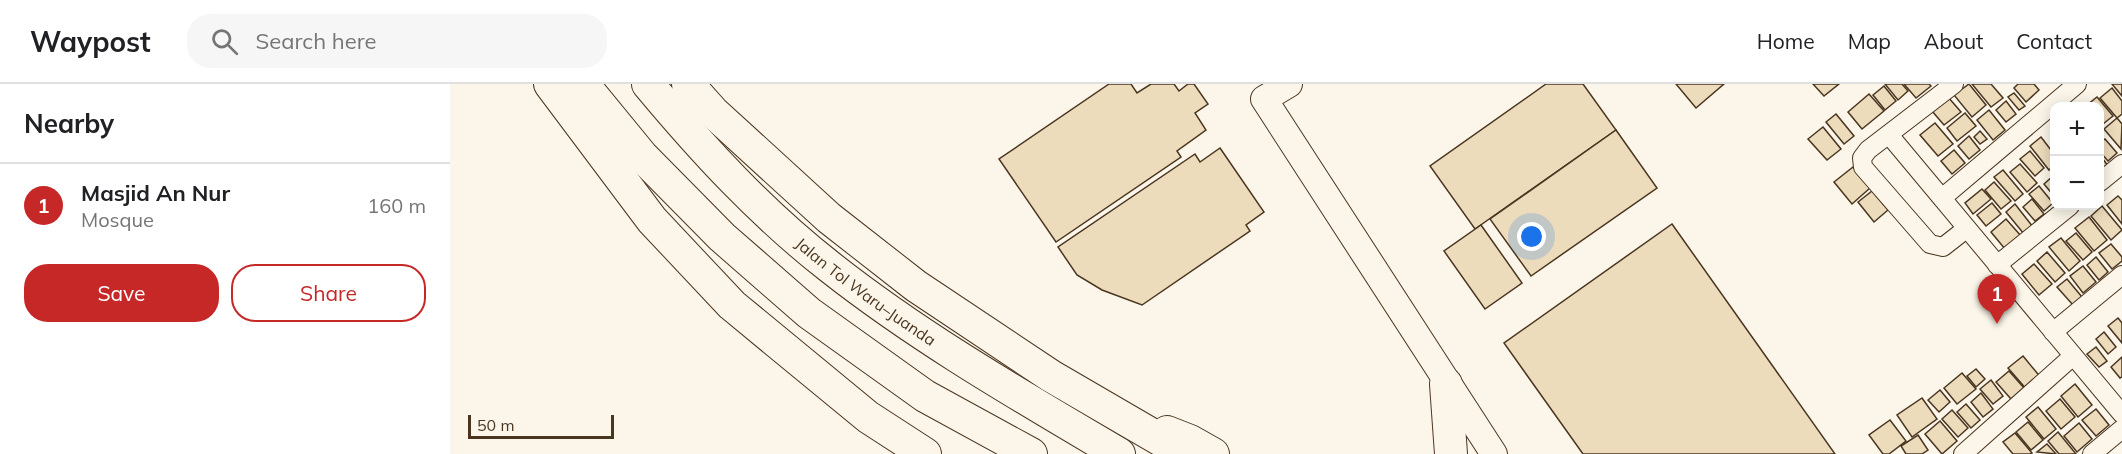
<!DOCTYPE html>
<meta charset="utf-8">
<style>
:root{--surface:#fff;--page:#f6f6f6;--text:#202124;--muted:#757577;--line:#e0e0e0;--accent:#c62828}
body{margin:0;font-family:Mulish,sans-serif;background:var(--page);color:var(--text)}
.controls{position:absolute;right:18px;top:18px;display:grid;overflow:hidden;border-radius:12px;box-shadow:0 3px 15px #0003}
.controls button{width:54px;height:54px;display:grid;place-items:center;padding:0;border:0;border-bottom:2px solid var(--line);background:var(--surface);color:var(--text);font:30px sans-serif}
.scale{position:absolute;left:18px;bottom:15px;width:146px;box-sizing:border-box;padding-left:6px;border:3px solid #4a3520;border-top:0;font-size:16px;line-height:21px;white-space:nowrap;color:#4a3520;-webkit-text-stroke:4px #fbf6e9;paint-order:stroke}
.you{position:absolute;left:1082px;top:153px;width:21px;height:21px;margin:-15px;border:4px solid #fff;border-radius:50%;background:#1a73e8;box-shadow:0 0 0 9px #1a73e833}
.badge{display:grid;place-items:center;width:39px;height:39px;border-radius:50%;background:var(--accent);color:#fff;font-size:20px;font-weight:700}
.pin{position:absolute;translate:-50% -50px;filter:drop-shadow(0 2px 3px #0008)}
.pin::after{content:'';position:absolute;top:32px;width:21px;height:18px;background:inherit;clip-path:polygon(0 0,100% 0,50% 100%)}
.list{margin:0;padding:0;list-style:none}
h2{display:flex;justify-content:space-between;align-items:center;height:78px;margin:0;padding:0 24px;font-size:26px}
h2 small{font-size:20px;font-weight:400;color:var(--muted)}
.list li{display:grid;grid-template-columns:39px 1fr auto;gap:18px;align-items:center;box-sizing:border-box;height:84px;padding:0 24px;border-top:2px solid var(--line)}
.list b{display:block;font-size:22px;white-space:nowrap}
.list p{margin:0;font-size:20px;white-space:nowrap;color:var(--muted)}
.list em{font-size:20px;font-style:normal;color:var(--muted)}
.actions{display:flex;gap:12px;padding:18px 24px}
.actions a{flex:1;padding:14px 0;border:2px solid var(--accent);border-radius:24px;text-align:center;font-size:21px;color:var(--accent)}
.actions .main{background:var(--accent);color:#fff}
.icon{flex:none;width:33px;height:33px;fill:none;stroke:currentColor;stroke-width:2;stroke-linecap:round;stroke-linejoin:round}
.map{position:relative;flex:none;width:1672px;height:370px;overflow:hidden}
header{display:flex;align-items:center;gap:36px;box-sizing:border-box;height:84px;padding:0 30px;background:var(--surface);border-bottom:2px solid var(--line)}
header strong{font-size:28px}
nav{display:flex;gap:33px;margin-inline-start:auto;font-size:21px}
.search{width:420px;height:54px;background:var(--page);display:flex;align-items:center;gap:15px;box-sizing:border-box;padding:0 21px;border-radius:24px;color:var(--muted);font-size:22px}
main{display:flex}
aside{flex:1;background:var(--surface)}
.map>svg:first-child{display:block}
</style>
<header>
<strong>Waypost</strong>
<div class="search"><svg class="icon" aria-label="search" viewBox="0 0 24 24"><circle cx="10" cy="10" r="6"/><path d="M15 15l6 6"/></svg>Search here</div>
<nav><a>Home</a><a>Map</a><a>About</a><a>Contact</a></nav>
</header>
<main>
<aside>
<h2>Nearby<small></small></h2>
<ul class="list">
<li><span class="badge">1</span><div><b>Masjid An Nur</b><p>Mosque</p></div><em>160 m</em></li>
</ul>
<div class="actions"><a class="main">Save</a><a>Share</a></div>
</aside>
<div class="map">
<svg width="1672" height="370" viewBox="0 0 1672 370">
<rect width="100%" height="100%" fill="#fbf6e9"/>
<g fill="#ecdcbc" stroke="#4a3520" stroke-width="1.5">
<polygon points="659,0 681,0 687,9 701,0 724,0 729,7 738,0 744,0 758,20 745,29 756,46 727,67 731,73 606,158 549,75"/>
<polygon points="1096,0 1133,0 1166,46 1025,145 980,82"/>
<polygon points="1226,0 1274,0 1246,24"/>
<polygon points="1363,0 1389,0 1374,12"/>
<polygon points="1435,0 1452,0 1458,7 1448,16"/>
<polygon points="1454,0 1479,0 1481,2 1466,14"/>
<polygon points="1519,0 1536,21 1522,33 1504,11"/>
<polygon points="1522,0 1541,0 1553,14 1541,23"/>
<polygon points="1568,0 1584,0 1589,6 1576,18 1564,4"/>
<polygon points="1662,0 1672,0 1672,12"/>
<polygon points="1434,2 1446,17 1435,26 1423,11"/>
<polygon points="1662,4 1672,17 1672,30 1667,34 1650,14"/>
<polygon points="1564,9 1575,22 1569,26 1558,13"/>
<polygon points="1419,10 1434,27 1412,45 1398,28"/>
<polygon points="1498,13 1511,28 1494,41 1482,27"/>
<polygon points="1647,13 1663,32 1653,40 1650,36 1650,22 1637,21"/>
<polygon points="1556,17 1566,30 1556,38 1546,26"/>
<polygon points="1539,26 1555,46 1543,56 1527,36"/>
<polygon points="1515,29 1526,42 1507,57 1497,44"/>
<polygon points="1386,30 1404,52 1394,60 1376,38"/>
<polygon points="1667,34 1672,40 1671,65 1654,45"/>
<polygon points="1485,39 1503,60 1488,72 1470,51"/>
<polygon points="1373,43 1391,65 1377,76 1358,55"/>
<polygon points="1166,46 1207,104 1081,192 1040,135"/>
<polygon points="1530,47 1537,55 1530,60 1524,53"/>
<polygon points="1519,52 1530,66 1519,75 1508,62"/>
<polygon points="1591,53 1604,70 1604,81 1599,86 1580,62"/>
<polygon points="1655,55 1667,69 1658,77 1650,68 1650,59"/>
<polygon points="770,64 814,128 796,141 800,147 692,221 652,206 627,191 608,163 745,70 750,78"/>
<polygon points="1504,66 1515,79 1502,90 1491,77"/>
<polygon points="1580,67 1594,84 1585,92 1570,75"/>
<polygon points="1650,71 1658,82 1650,89"/>
<polygon points="1570,80 1587,99 1577,108 1560,88"/>
<polygon points="1403,83 1420,104 1402,120 1384,98"/>
<polygon points="1553,86 1573,110 1565,117 1544,93"/>
<polygon points="1603,92 1604,94 1604,112 1594,100"/>
<polygon points="1544,98 1561,117 1551,125 1535,106"/>
<polygon points="1589,102 1603,119 1594,127 1579,110"/>
<polygon points="1532,105 1541,115 1523,130 1515,119"/>
<polygon points="1422,107 1438,126 1424,138 1408,118"/>
<polygon points="1668,112 1672,116 1672,140 1657,121"/>
<polygon points="1582,115 1594,130 1585,137 1573,123"/>
<polygon points="1542,119 1551,130 1536,142 1527,131"/>
<polygon points="1565,120 1583,143 1574,150 1556,128"/>
<polygon points="1652,122 1672,146 1661,156 1641,132"/>
<polygon points="1639,133 1657,156 1644,167 1625,144"/>
<polygon points="1556,135 1571,152 1555,165 1541,148"/>
<polygon points="1222,140 1385,370 1133,370 1054,259"/>
<polygon points="1031,141 1072,199 1035,225 994,167"/>
<polygon points="1626,149 1642,168 1633,176 1616,157"/>
<polygon points="1611,154 1630,177 1619,187 1599,163"/>
<polygon points="1661,160 1672,173 1672,177 1662,185 1649,169"/>
<polygon points="1597,168 1615,189 1605,198 1587,177"/>
<polygon points="1646,173 1658,188 1649,196 1637,181"/>
<polygon points="1584,180 1602,200 1589,211 1572,190"/>
<polygon points="1633,182 1646,198 1633,209 1620,192"/>
<polygon points="1617,195 1632,213 1623,221 1607,203"/>
<polygon points="1668,234 1672,239 1672,259 1658,242"/>
<polygon points="1654,248 1666,263 1658,270 1646,255"/>
<polygon points="1646,263 1657,277 1649,283 1637,270"/>
<polygon points="1573,272 1592,295 1578,307 1558,284"/>
<polygon points="1672,273 1672,293 1670,294 1661,283"/>
<polygon points="1526,285 1535,295 1526,303 1517,292"/>
<polygon points="1559,287 1574,304 1561,315 1546,298"/>
<polygon points="1512,289 1526,305 1507,320 1494,304"/>
<polygon points="1541,296 1553,312 1543,320 1530,305"/>
<polygon points="1625,300 1642,321 1628,333 1611,312"/>
<polygon points="1490,306 1500,318 1489,328 1478,316"/>
<polygon points="1531,309 1543,325 1533,333 1521,318"/>
<polygon points="1472,314 1487,335 1462,353 1447,331"/>
<polygon points="1610,315 1625,333 1611,345 1596,327"/>
<polygon points="1516,320 1530,336 1521,344 1507,328"/>
<polygon points="1588,323 1606,345 1594,355 1576,333"/>
<polygon points="1646,325 1659,341 1646,352 1632,336"/>
<polygon points="1502,326 1518,344 1508,353 1492,335"/>
<polygon points="1440,336 1456,357 1439,370 1433,370 1419,351"/>
<polygon points="1490,337 1507,357 1492,370 1475,350"/>
<polygon points="1578,338 1593,356 1581,366 1566,348"/>
<polygon points="1629,339 1642,355 1627,368 1614,352"/>
<polygon points="1608,348 1626,370 1609,370 1598,357"/>
<polygon points="1565,349 1582,369 1580,370 1563,370 1553,358"/>
<polygon points="1468,351 1478,366 1472,370 1456,370 1451,362"/>
<polygon points="1597,360 1606,370 1587,368"/>
</g>
<g fill="none" stroke-linecap="round" stroke-linejoin="round">
<defs>
<g id="street">
<polyline points="1504,0 1418,66 1412,74 1413,83 1480,160 1493,163 1516,145"/>
<polyline points="1440,52 1672,330"/>
<polyline points="1650,98 1672,80"/>
<polyline points="1492,114 1627,0"/>
<polyline points="1547,181 1620,122"/>
<polyline points="1603,248 1672,191"/>
<polyline points="1513,370 1623,272"/>
<polyline points="1642,370 1672,345"/>
</g>
<polyline id="secondary" points="839,0 814,15 1044,370"/>
<g id="highway">
<polyline points="100,0 202,136 282,221 418,333 475,370"/>
<polyline points="133,0 192,72 272,153 359,229 475,312 581,370"/>
<path id="s1" d="M198,0c55,66 114,130 182,183 90,71 191,129 289,187"/>
<polyline points="238,0 263,28 379,134 466,202 601,292 735,370"/>
<polyline points="996,300 1001,370"/>
<polyline points="717,348 740,357 763,370"/>
</g>
</defs>
<use href="#street" stroke="#4a3520" stroke-width="20"/>
<use href="#secondary" stroke="#4a3520" stroke-width="28"/>
<use href="#highway" stroke="#4a3520" stroke-width="34"/>
<use href="#street" stroke="#fbf6e9" stroke-width="18"/>
<use href="#secondary" stroke="#fbf6e9" stroke-width="26"/>
<use href="#highway" stroke="#fbf6e9" stroke-width="32"/>
</g>
<g text-anchor="middle" dominant-baseline="central" stroke-width="4.5" stroke-linejoin="round" paint-order="stroke">
<g font-size="16" fill="#4a3520" stroke="#fbf6e9">
<text stroke="none"><textPath href="#s1" startOffset="302">Jalan Tol Waru–Juanda</textPath></text>
</g>
</g>
</svg>
<div class="controls">
<button>+</button>
<button>−</button>
</div>
<div class="scale">50 m</div>
<div class="you"></div>
<div class="pin badge" style="left:1547px;top:240px">1</div>
</div>
</main>
